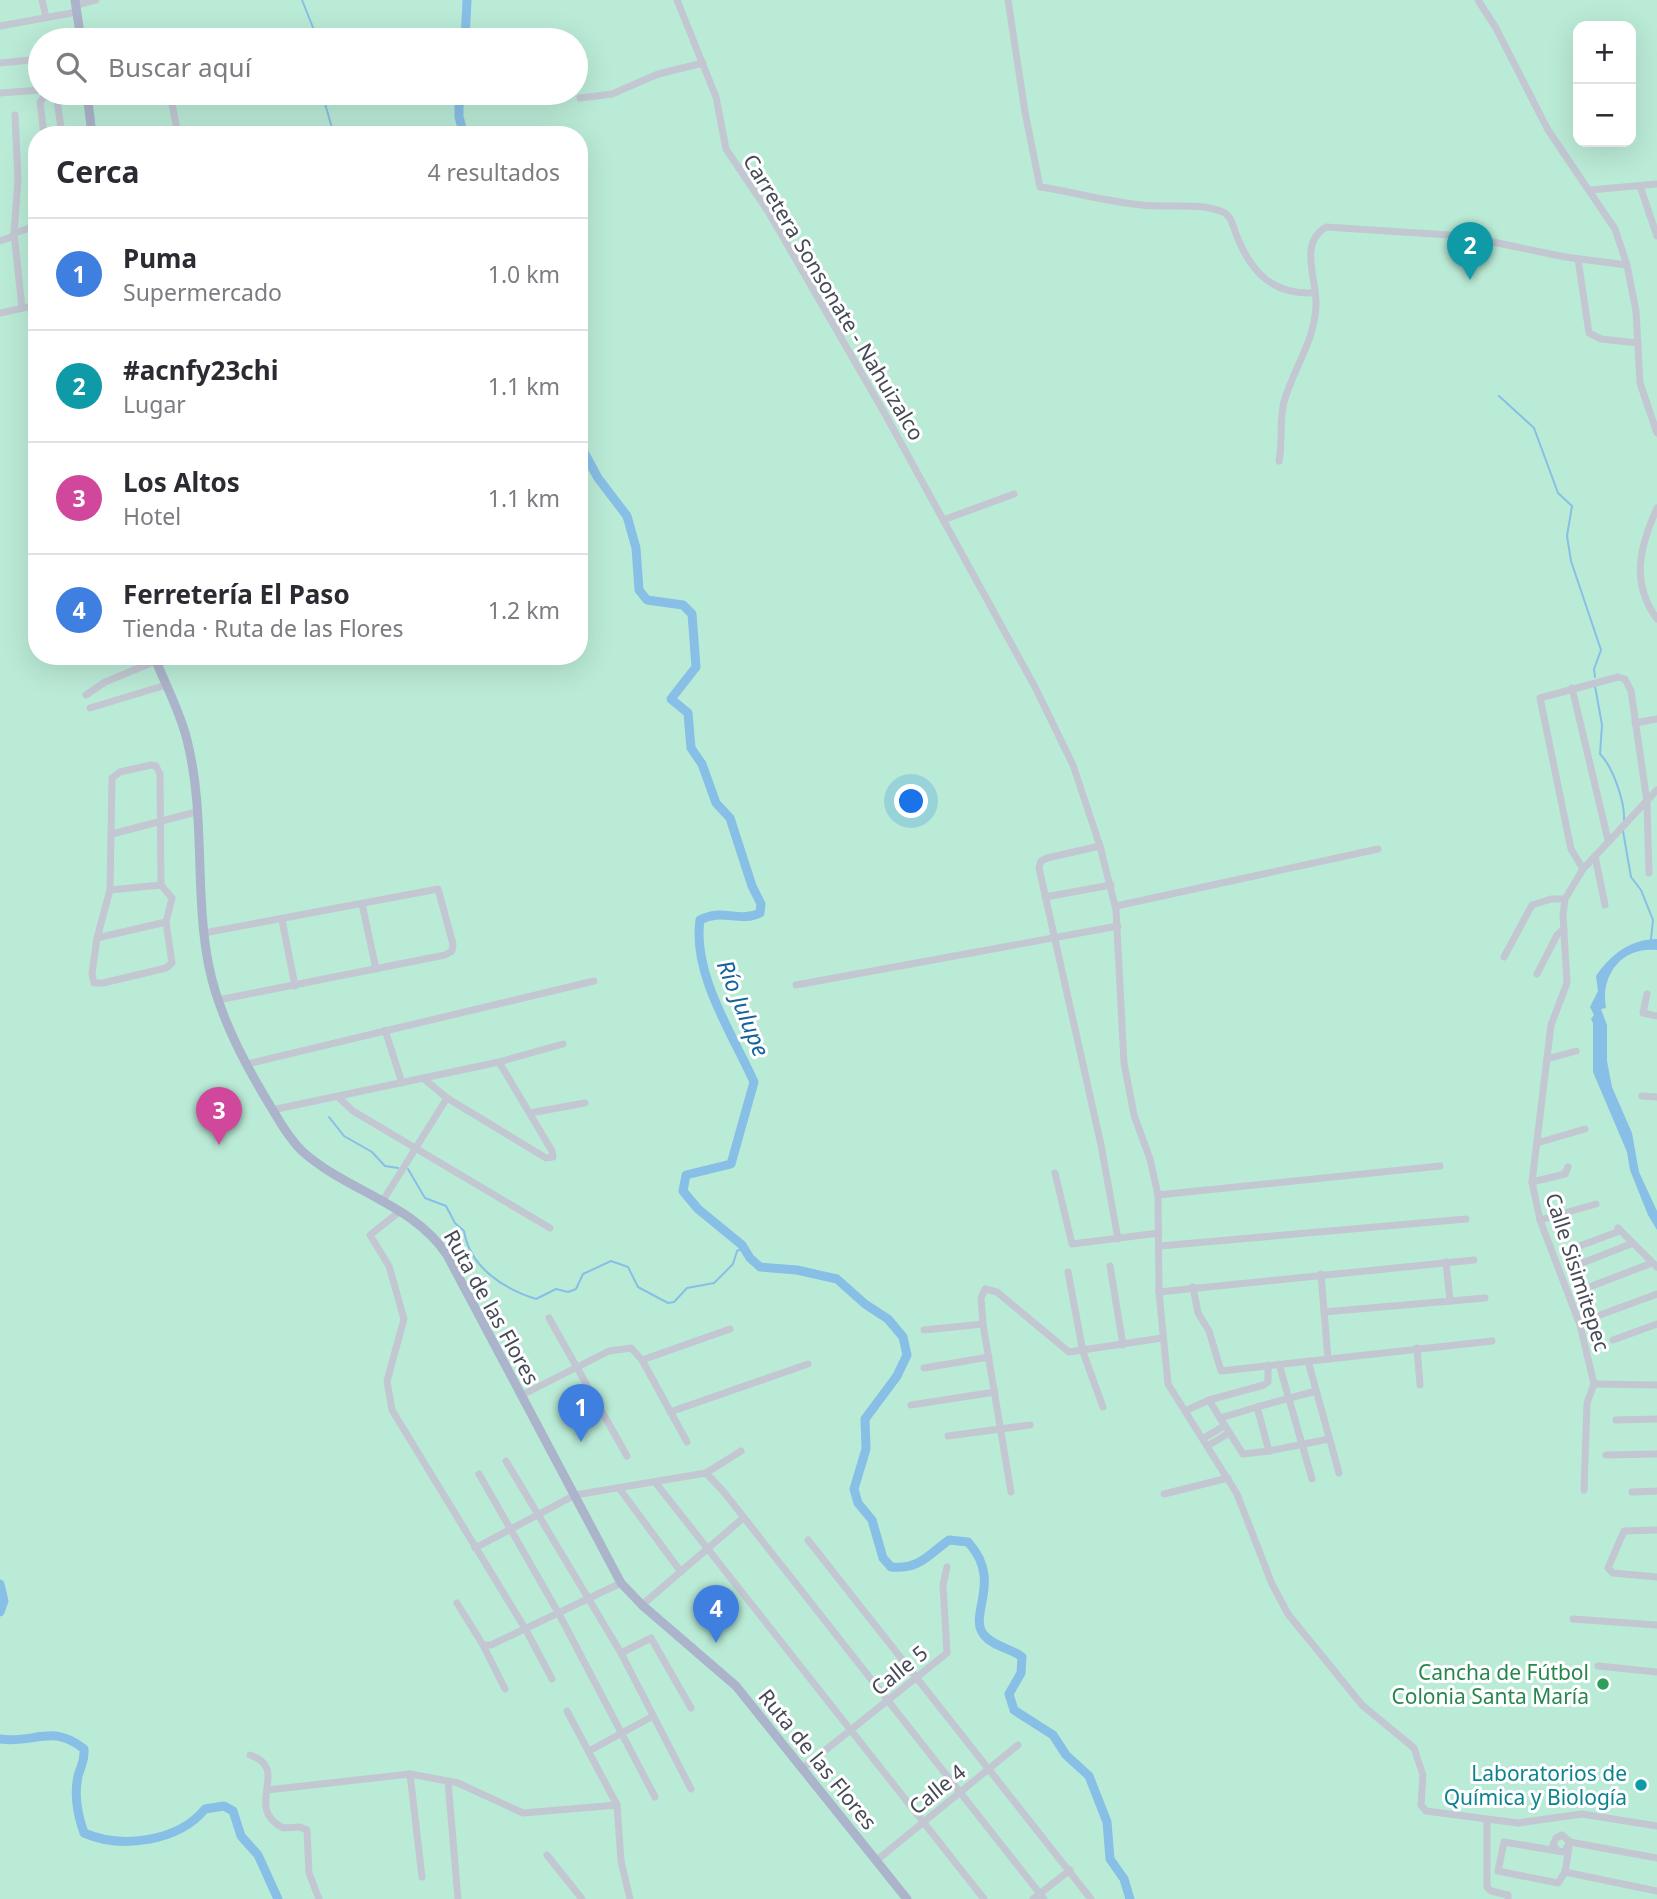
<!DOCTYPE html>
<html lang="es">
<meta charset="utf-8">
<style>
:root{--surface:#fff;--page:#f7f7f7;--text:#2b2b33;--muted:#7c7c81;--line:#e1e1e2;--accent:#2149d2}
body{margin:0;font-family:"Noto Sans",sans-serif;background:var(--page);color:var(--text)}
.controls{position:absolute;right:21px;top:21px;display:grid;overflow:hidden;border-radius:14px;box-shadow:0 7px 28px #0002}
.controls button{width:63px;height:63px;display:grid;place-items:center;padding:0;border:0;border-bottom:2px solid var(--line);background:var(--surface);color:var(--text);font:35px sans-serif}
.you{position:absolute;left:912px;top:802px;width:24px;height:24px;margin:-18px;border:5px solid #fff;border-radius:50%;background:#1a73e8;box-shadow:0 0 0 10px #1a73e833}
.badge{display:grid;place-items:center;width:46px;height:46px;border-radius:50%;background:var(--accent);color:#fff;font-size:23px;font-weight:700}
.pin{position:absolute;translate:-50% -58px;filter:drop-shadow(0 2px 4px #0008)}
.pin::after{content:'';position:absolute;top:37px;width:24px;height:21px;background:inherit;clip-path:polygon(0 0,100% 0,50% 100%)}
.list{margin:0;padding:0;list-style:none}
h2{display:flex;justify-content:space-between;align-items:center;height:91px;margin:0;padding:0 28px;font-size:30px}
h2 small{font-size:23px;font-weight:400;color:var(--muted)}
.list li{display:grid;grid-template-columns:46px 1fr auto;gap:21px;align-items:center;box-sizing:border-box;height:112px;padding:0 28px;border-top:2px solid var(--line)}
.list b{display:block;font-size:26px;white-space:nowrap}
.list p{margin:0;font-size:23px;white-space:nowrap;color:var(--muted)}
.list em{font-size:23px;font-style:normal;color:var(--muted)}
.icon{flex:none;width:38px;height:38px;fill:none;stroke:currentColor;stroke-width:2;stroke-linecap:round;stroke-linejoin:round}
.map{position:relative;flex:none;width:1657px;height:1899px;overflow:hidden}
.search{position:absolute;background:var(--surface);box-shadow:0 7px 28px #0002;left:28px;top:28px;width:560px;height:77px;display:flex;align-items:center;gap:18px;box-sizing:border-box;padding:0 24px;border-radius:38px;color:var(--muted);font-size:26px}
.panel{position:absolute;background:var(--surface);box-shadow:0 7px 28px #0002;left:28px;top:126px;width:560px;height:539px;border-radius:28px}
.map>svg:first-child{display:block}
</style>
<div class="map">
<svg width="1657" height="1899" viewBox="0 0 1657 1899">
<rect width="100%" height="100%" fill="#eeeceb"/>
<path fill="#baebd7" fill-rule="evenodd" d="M0,0h1657v1899h-1657zM1578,26h53v116h-53zM40,40h536v53h-536zM37,135h542v521h-542z"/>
<path fill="#88bfe6" d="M1657,939v11c-36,-4 -57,26 -51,58l-5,1 6,16v36l5,26 20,46 7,39 18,39v19l-9,-15 -18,-45 -3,-18 -34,-80v-49l-2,-4 3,-4 -4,-8 8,-16 -2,-15c15,-22 35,-37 61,-37z"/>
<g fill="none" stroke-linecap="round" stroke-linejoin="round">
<g stroke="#88bfe6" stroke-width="2">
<polyline points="302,0 318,40"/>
<polyline points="322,93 334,135"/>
<polyline points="1499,396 1534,428 1558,493 1572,506 1567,536 1571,561 1601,650 1594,669 1595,677"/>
<path d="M1595,686l7,39 -2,29c13,13 25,48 24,66"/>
<polyline points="1623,831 1631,877 1641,890 1653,920 1651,939"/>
<polyline points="329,1117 344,1136 372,1152 385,1166 398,1168"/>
<path d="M408,1169l17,29 21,8 9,17 9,8c6,36 38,57 72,68l20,-10 12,3 8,-3 7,-15 28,-13 17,6 10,20 30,16 6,-1 13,-14 27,-5 19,-19 4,-13 6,-3"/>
</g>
<g stroke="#88bfe6" stroke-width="9">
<polyline points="465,40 467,0"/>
<polyline points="459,93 459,117 464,135"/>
<path d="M579,443l19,35 29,38 9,32 3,42 8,10 36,5 9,9 4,53 -25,32 17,14 3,35 11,16 14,39 14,15 22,68 9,18 -1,9c-20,10 -38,-5 -60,7 -8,54 33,115 54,162l-23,82 -45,11 -3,16 15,18 44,36 8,13 10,9 37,3 40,9 28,25 23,15 15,18 4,18 -10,21 -32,43 1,30 -12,40 4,14 14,17 11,38 8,9c28,3 37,-12 58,-27l19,2c36,39 -1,73 16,93 10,12 27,13 38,22l-1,16 -12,21 5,16 39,25 13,20 23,21 18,46 3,37 14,20 6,20"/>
<polyline points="0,1584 4,1601 0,1612"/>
<path d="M0,1739c35,5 52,-16 84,10 1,13 -3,16 -6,27 -4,18 0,40 6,57 37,16 94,9 121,-24l19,-3 9,5 8,25 17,19 20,44"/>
</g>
<g stroke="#c2c7d2" stroke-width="7">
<polyline points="42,0 46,17"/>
<polyline points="677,0 716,97 726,149 769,213 885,414 1035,687 1073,765 1100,846 1116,910 1124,1063 1134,1115 1150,1159 1158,1195 1159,1292 1168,1384 1237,1494 1272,1584 1288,1614 1362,1705 1414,1748 1423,1775 1421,1805 1426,1811 1518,1823 1582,1814 1657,1826"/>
<path d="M1008,0l17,112 15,75c34,5 68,15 102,18 24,3 58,-3 81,7 8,3 10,14 13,22 15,39 37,61 79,59"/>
<polyline points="1478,0 1496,28 1548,130 1615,229 1627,265 1636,311 1640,383 1657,433"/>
<polyline points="76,5 96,0"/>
<polyline points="0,26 77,12"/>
<polyline points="232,40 291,33"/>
<polyline points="0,63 40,59"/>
<polyline points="0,93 40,90"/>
<polyline points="56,93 62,135"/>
<polyline points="170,93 178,135"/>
<polyline points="580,98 612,94 658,74 703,63"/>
<polyline points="44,135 40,102 44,97 60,93"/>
<polyline points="1640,186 1657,236"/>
<polyline points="1590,190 1657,184"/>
<polyline points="14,233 18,179 15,115"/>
<polyline points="0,241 14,236"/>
<polyline points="1578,259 1589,333 1601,339 1638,343"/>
<polyline points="22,308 14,233 37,226"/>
<polyline points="0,313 37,305"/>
<path d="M1279,461c4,-20 0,-40 5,-59 9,-33 31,-61 32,-97 1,-27 -18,-61 10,-78l138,9 101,21 62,8"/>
<path d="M1657,508c-17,38 -27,74 0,111"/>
<polyline points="943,520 1014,494"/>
<polyline points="1572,688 1608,840"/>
<polyline points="86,695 105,682 156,661"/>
<polyline points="90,708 166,685"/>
<polyline points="1635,723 1657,719"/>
<polyline points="112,834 196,812"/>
<polyline points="1100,846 1047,858 1041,861 1039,868 1101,1145 1118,1239"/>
<polyline points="1595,856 1605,905"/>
<polyline points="1583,869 1571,849 1540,698 1618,677 1625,679 1631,691 1647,802 1649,873"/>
<polyline points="161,885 110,890 112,778 120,772 151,765 156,766 160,774 161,885 172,898 166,922 172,963 166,968 103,983 94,983 92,974 97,938 166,922"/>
<polyline points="1045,897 1111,885"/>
<polyline points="362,904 376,969"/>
<polyline points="1116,906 1378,849"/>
<polyline points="282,920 295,986"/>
<polyline points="204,933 438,889 453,944 452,951 445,955 218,1000"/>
<polyline points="97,938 110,890"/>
<polyline points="1504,957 1532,905 1551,899 1565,899"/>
<polyline points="1537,974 1557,935 1564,929"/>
<polyline points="796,985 1118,926"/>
<polyline points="1647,994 1643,1013 1657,1016"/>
<polyline points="385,1030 402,1083"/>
<polyline points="1547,1059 1576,1051"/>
<polyline points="247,1064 594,981"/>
<polyline points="423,1078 447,1098 546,1158 553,1157 552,1151 499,1062"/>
<polyline points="1642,1096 1657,1097"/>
<polyline points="339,1098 353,1111 550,1228"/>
<polyline points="272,1110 499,1062 563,1044"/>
<polyline points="530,1113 585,1103"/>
<polyline points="1537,1143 1585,1129"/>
<polyline points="1055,1173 1072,1244 1159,1233"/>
<polyline points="1532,1182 1565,1174 1568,1167"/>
<polyline points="1158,1195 1440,1166"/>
<polyline points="382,1202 447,1098"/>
<polyline points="399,1212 370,1235 389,1266 404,1319 387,1381 392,1410 526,1630 552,1679"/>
<polyline points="1540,1220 1596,1204"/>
<polyline points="1618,1228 1657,1267"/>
<polyline points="1160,1246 1466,1219"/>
<polyline points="1574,1248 1620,1231"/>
<polyline points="1446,1262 1450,1301"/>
<polyline points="1582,1263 1631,1244"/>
<polyline points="1110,1266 1123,1345"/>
<polyline points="1068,1272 1083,1352 1103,1407"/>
<polyline points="1321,1274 1328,1359"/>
<polyline points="1592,1286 1652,1263"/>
<polyline points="1193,1287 1198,1313 1209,1331 1221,1371 1492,1341"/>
<polyline points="1159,1292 1474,1260"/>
<polyline points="1324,1312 1485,1298"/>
<polyline points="1600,1315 1657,1294"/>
<polyline points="549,1318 627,1456"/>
<polyline points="924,1330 983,1324"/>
<polyline points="1613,1340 1657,1324"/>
<polyline points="1417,1348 1420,1385"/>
<polyline points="642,1360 730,1329"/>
<polyline points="1308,1361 1339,1473"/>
<polyline points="1279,1364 1312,1479"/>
<polyline points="924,1368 989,1357"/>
<polyline points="1594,1384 1657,1385"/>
<polyline points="522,1395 609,1351 631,1348 642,1360 687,1442"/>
<polyline points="1209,1400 1220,1418"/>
<polyline points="911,1405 995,1392"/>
<polygon points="1257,1407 1269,1451 1243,1454 1220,1418"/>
<polyline points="1257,1407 1316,1391"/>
<polyline points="1185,1411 1209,1400 1264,1385 1268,1382 1268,1365"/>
<polyline points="670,1412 808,1364"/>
<polyline points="1616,1420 1657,1419"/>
<polyline points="948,1436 1030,1425"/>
<polyline points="1204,1438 1224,1426"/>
<polyline points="1209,1445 1229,1433"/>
<polyline points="1269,1451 1329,1439"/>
<polyline points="1606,1455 1657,1454"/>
<polyline points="506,1461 621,1653 691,1789"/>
<polyline points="706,1473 741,1451"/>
<polyline points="479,1474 559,1614 655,1797"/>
<polyline points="655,1482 984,1899"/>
<polyline points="619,1488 681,1572"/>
<polyline points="1584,1490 1587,1403 1594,1384 1580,1325 1540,1220 1532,1182 1551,1025 1567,983 1563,916 1565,899 1583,869 1657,790"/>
<polyline points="1011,1492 983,1324 981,1298 985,1289 997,1292 1069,1352 1162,1338"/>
<polyline points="1632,1492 1657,1491"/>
<polyline points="1164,1494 1228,1478"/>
<polyline points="1657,1530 1624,1531 1608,1568 1613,1573 1657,1577"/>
<polyline points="808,1540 1091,1899"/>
<polyline points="475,1548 575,1495 706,1473 723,1491 1044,1899"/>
<polyline points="457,1603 483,1645 491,1645 621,1583"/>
<polyline points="642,1605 742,1519"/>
<polyline points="1573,1619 1657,1625"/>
<polyline points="483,1645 505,1689"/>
<polyline points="621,1653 651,1638 691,1708"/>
<polyline points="1598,1666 1657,1672"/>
<polyline points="567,1711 617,1805 621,1861 630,1899"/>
<polyline points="589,1751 653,1716"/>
<path d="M250,1755c42,14 -8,52 33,73l17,-1 7,3 2,43 10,26"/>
<polyline points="803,1768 947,1653 943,1585 947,1567"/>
<polyline points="410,1774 422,1877"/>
<polyline points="448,1781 458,1899"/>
<polyline points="267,1790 410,1774 458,1783 523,1813 617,1805"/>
<polyline points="1487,1820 1487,1887 1491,1891 1508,1895 1508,1899"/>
<polyline points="1570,1842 1564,1852 1558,1851 1553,1845 1556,1838 1562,1835 1570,1842 1657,1858"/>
<polyline points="1558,1851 1504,1842 1498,1871 1558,1883 1565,1872 1569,1848"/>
<polyline points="547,1855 582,1899"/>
<polyline points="877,1860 1018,1745"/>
<polyline points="1565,1872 1657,1891"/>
<polyline points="1033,1899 1070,1870"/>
</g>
<g stroke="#abb4ca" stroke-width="9">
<polyline points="75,0 81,40"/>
<polyline points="87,93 92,135"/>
<path d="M154,656c11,28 26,55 33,84 19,74 7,153 22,227 11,52 38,101 65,145 8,14 17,28 28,39 44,40 112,53 145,104l174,328 21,22 94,81 171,213"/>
</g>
</g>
<circle fill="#2e9e5b" stroke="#fff" stroke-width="2.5" cx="1603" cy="1684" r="7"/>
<circle fill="#0f9aa8" stroke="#fff" stroke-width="2.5" cx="1641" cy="1785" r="7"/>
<g text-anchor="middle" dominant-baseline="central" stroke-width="6" stroke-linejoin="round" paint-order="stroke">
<g font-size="21" fill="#454a57" stroke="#fff">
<text transform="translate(834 297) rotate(59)">Carretera Sonsonate - Nahuizalco</text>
<text transform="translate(1578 1272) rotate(72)">Calle Sisimitepec</text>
<text transform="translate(492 1307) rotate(61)">Ruta de las Flores</text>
<text transform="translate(899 1670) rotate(-39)">Calle 5</text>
<text transform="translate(818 1759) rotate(51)">Ruta de las Flores</text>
<text transform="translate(937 1789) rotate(-39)">Calle 4</text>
</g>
<g font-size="21" fill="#27864d" stroke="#fff" text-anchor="end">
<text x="1589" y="1672">Cancha de Fútbol<tspan x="1589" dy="24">Colonia Santa María</tspan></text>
</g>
<g font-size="21" fill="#0d838f" stroke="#fff" text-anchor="end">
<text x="1627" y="1773">Laboratorios de<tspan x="1627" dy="24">Química y Biología</tspan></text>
</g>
<g font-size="23" font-style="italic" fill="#12629d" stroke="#fff">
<text transform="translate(744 1008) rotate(68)">Río Julupe</text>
</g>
</g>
</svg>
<div class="controls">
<button>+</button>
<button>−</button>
</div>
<div class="you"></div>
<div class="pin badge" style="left:581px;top:1442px;background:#3f7fe0">1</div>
<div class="pin badge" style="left:1470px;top:280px;background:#0f9aa8">2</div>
<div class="pin badge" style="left:219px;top:1145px;background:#d1479c">3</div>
<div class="pin badge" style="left:716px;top:1643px;background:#3f7fe0">4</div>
<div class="search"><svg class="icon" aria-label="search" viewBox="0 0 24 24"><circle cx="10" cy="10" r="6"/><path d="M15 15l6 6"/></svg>Buscar aquí</div>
<section class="panel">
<h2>Cerca<small>4 resultados</small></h2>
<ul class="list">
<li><span class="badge" style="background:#3f7fe0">1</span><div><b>Puma</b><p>Supermercado</p></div><em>1.0 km</em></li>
<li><span class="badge" style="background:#0f9aa8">2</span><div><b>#acnfy23chi</b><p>Lugar</p></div><em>1.1 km</em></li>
<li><span class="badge" style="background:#d1479c">3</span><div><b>Los Altos</b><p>Hotel</p></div><em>1.1 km</em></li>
<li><span class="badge" style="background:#3f7fe0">4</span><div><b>Ferretería El Paso</b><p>Tienda · Ruta de las Flores</p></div><em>1.2 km</em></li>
</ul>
</section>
</div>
